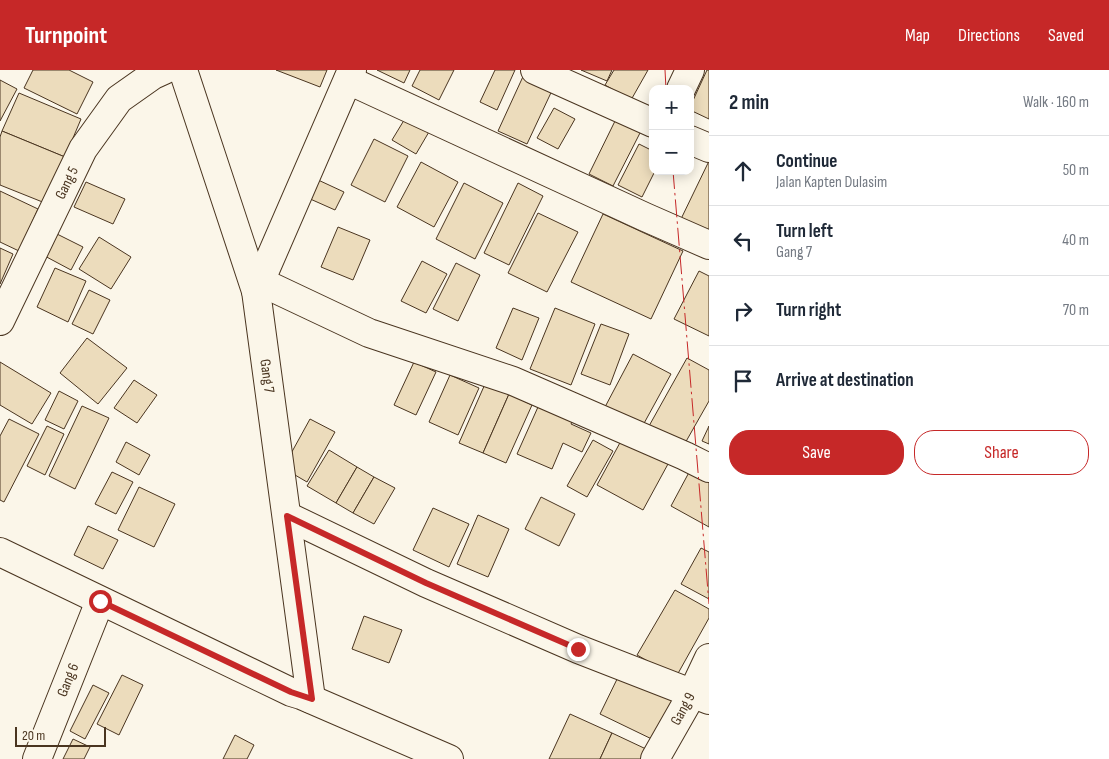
<!DOCTYPE html>
<meta charset="utf-8">
<style>
:root{--surface:#fff;--page:#f6f6f7;--text:#1f2937;--muted:#747a83;--line:#e0e1e3;--accent:#c62828}
body{margin:0;font-family:"Sofia Sans Condensed",sans-serif;background:var(--page);color:var(--text)}
.controls{position:absolute;right:15px;top:15px;display:grid;overflow:hidden;border-radius:10px;box-shadow:0 2px 12px #0003}
.controls button{width:45px;height:45px;display:grid;place-items:center;padding:0;border:0;border-bottom:1px solid var(--line);background:var(--surface);color:var(--text);font:25px sans-serif}
.scale{position:absolute;left:15px;bottom:12px;width:91px;box-sizing:border-box;padding-left:5px;border:2px solid #4a3520;border-top:0;font-size:14px;line-height:18px;white-space:nowrap;color:#4a3520;-webkit-text-stroke:4px #fbf6e9;paint-order:stroke}
.stop{position:absolute;width:15px;height:15px;margin:-11px;border:4px solid #c62828;border-radius:50%;background:#fff}
.stop.end{background:#c62828;border-color:#fff;box-shadow:0 1px 5px #0008}
.list{margin:0;padding:0;list-style:none}
h2{display:flex;justify-content:space-between;align-items:center;height:65px;margin:0;padding:0 20px;font-size:21px}
h2 small{font-size:16px;font-weight:400;color:var(--muted)}
.list li{display:grid;grid-template-columns:32px 1fr auto;gap:15px;align-items:center;box-sizing:border-box;height:70px;padding:0 20px;border-top:1px solid var(--line)}
.list b{display:block;font-size:19px;white-space:nowrap}
.list p{margin:0;font-size:16px;white-space:nowrap;color:var(--muted)}
.list em{font-size:16px;font-style:normal;color:var(--muted)}
.actions{display:flex;gap:10px;padding:15px 20px}
.actions a{flex:1;padding:11px 0;border:1px solid var(--accent);border-radius:20px;text-align:center;font-size:18px;color:var(--accent)}
.actions .main{background:var(--accent);color:#fff}
.icon{flex:none;width:28px;height:28px;fill:none;stroke:currentColor;stroke-width:2;stroke-linecap:round;stroke-linejoin:round}
.map{position:relative;flex:none;width:709px;height:689px;overflow:hidden}
header{display:flex;align-items:center;gap:30px;box-sizing:border-box;height:70px;padding:0 25px;background:var(--accent);color:#fff}
header strong{font-size:24px}
nav{display:flex;gap:28px;margin-inline-start:auto;font-size:18px}
main{display:flex}
aside{flex:1;background:var(--surface)}
.map>svg:first-child{display:block}
</style>
<header>
<strong>Turnpoint</strong>
<nav><a>Map</a><a>Directions</a><a>Saved</a></nav>
</header>
<main>
<div class="map">
<svg width="709" height="689" viewBox="0 0 709 689">
<rect width="100%" height="100%" fill="#fbf6e9"/>
<g fill="#ecdcbc" stroke="#4a3520">
<polygon points="33,0 69,0 93,12 77,44 24,18"/>
<polygon points="276,0 327,0 320,17"/>
<polygon points="377,0 410,0 404,13"/>
<polygon points="420,0 454,0 439,30 412,16"/>
<polygon points="495,0 515,0 497,40 480,32"/>
<polygon points="526,0 556,12 527,74 498,61"/>
<polygon points="581,0 612,0 607,11"/>
<polygon points="614,0 648,0 631,30 605,15"/>
<polygon points="707,0 709,0 709,49 690,40 690,37"/>
<polygon points="0,10 17,19 0,51"/>
<polygon points="19,23 81,49 65,87 2,61"/>
<polygon points="554,38 575,49 558,79 537,68"/>
<polygon points="409,42 433,55 416,84 392,70"/>
<polygon points="616,49 641,61 613,116 589,104"/>
<polygon points="2,61 65,87 45,133 0,115 0,67"/>
<polygon points="374,69 408,86 385,132 351,115"/>
<polygon points="639,74 653,81 653,101 655,101 642,127 618,115"/>
<polygon points="709,91 709,160 707,164 680,151"/>
<polygon points="421,92 458,112 434,157 397,137"/>
<polygon points="316,109 344,122 335,140 308,128"/>
<polygon points="86,112 125,129 113,154 74,137"/>
<polygon points="464,113 503,133 475,189 436,169"/>
<polygon points="518,113 543,126 509,195 484,183"/>
<polygon points="0,121 38,139 19,181 0,172"/>
<polygon points="538,143 578,162 547,222 508,203"/>
<polygon points="603,144 683,181 651,249 571,212"/>
<polygon points="338,157 370,170 353,210 321,197"/>
<polygon points="53,162 83,177 71,200 41,184"/>
<polygon points="99,167 131,187 111,219 79,199"/>
<polygon points="0,178 13,184 0,214"/>
<polygon points="422,191 447,204 426,243 401,231"/>
<polygon points="456,193 480,205 458,251 433,239"/>
<polygon points="55,198 86,211 68,252 37,237"/>
<polygon points="699,201 709,206 709,266 674,249"/>
<polygon points="89,220 110,230 93,264 72,254"/>
<polygon points="513,238 539,248 522,290 496,278"/>
<polygon points="555,238 595,254 571,315 530,299"/>
<polygon points="601,254 629,264 610,315 581,304"/>
<polygon points="87,268 127,298 98,334 60,303"/>
<polygon points="633,284 671,304 642,357 605,337"/>
<polygon points="687,288 709,300 709,331 684,375 649,356"/>
<polygon points="0,292 51,323 32,354 0,335"/>
<polygon points="414,292 436,302 416,345 394,335"/>
<polygon points="450,305 479,318 458,365 429,352"/>
<polygon points="134,310 157,325 137,353 114,338"/>
<polygon points="485,314 509,324 483,383 459,373"/>
<polygon points="59,321 78,331 64,359 45,350"/>
<polygon points="509,324 532,335 506,393 483,383"/>
<polygon points="542,328 576,343 571,354 591,363 582,382 563,373 552,399 517,384"/>
<polygon points="82,336 109,348 75,419 49,406"/>
<polygon points="9,349 39,364 4,432 0,430 0,366"/>
<polygon points="310,349 335,362 307,412 283,398"/>
<polygon points="47,356 64,364 45,405 27,396"/>
<polygon points="709,356 709,374 702,371"/>
<polygon points="622,369 668,394 643,440 597,415"/>
<polygon points="593,370 613,381 587,427 567,416"/>
<polygon points="126,372 150,385 139,405 116,392"/>
<polygon points="329,380 357,397 336,433 307,416"/>
<polygon points="694,393 709,401 709,457 671,436"/>
<polygon points="357,397 374,407 353,443 336,433"/>
<polygon points="112,402 133,412 116,444 95,434"/>
<polygon points="374,407 395,418 374,454 353,443"/>
<polygon points="139,417 175,434 154,477 118,460"/>
<polygon points="541,427 575,444 559,476 525,459"/>
<polygon points="433,438 469,454 449,497 413,480"/>
<polygon points="478,445 509,459 488,507 457,494"/>
<polygon points="88,456 118,470 103,499 74,485"/>
<polygon points="701,478 709,482 709,529 681,514"/>
<polygon points="675,520 709,539 709,548 676,607 637,585"/>
<polygon points="364,546 402,560 389,593 352,579"/>
<polygon points="621,601 680,630 660,673 600,644"/>
<polygon points="122,605 143,615 119,665 97,654"/>
<polygon points="93,615 109,623 85,669 70,661"/>
<polygon points="570,644 612,663 600,689 549,689"/>
<polygon points="612,663 646,679 641,689 600,689"/>
<polygon points="235,665 254,675 247,689 223,689"/>
<polygon points="73,669 90,677 84,689 63,689"/>
</g>
<g fill="none" stroke-linecap="round" stroke-linejoin="round">
<defs>
<g id="street">
<polyline points="183,0 256,221"/>
<polyline points="535,0 653,53"/>
<polyline points="348,10 645,147 709,175"/>
<polyline points="681,19 690,0"/>
<polyline points="690,70 709,78"/>
<polyline points="261,212 369,263 513,311 685,386 709,398"/>
<polyline points="0,251 83,79 119,29 153,5 164,0"/>
<polyline points="287,446 426,513 578,579 709,630"/>
<polyline points="311,629 256,221 352,0"/>
<polyline points="37,689 100,531"/>
<polyline points="655,689 692,624 709,588"/>
</g>
<polyline id="secondary" points="0,482 291,622 301,625 449,689"/>
</defs>
<use href="#street" stroke="#4a3520" stroke-width="30"/>
<use href="#secondary" stroke="#4a3520" stroke-width="30"/>
<use href="#street" stroke="#fbf6e9" stroke-width="28"/>
<use href="#secondary" stroke="#fbf6e9" stroke-width="28"/>
<g stroke="#c62828" stroke-width="1" stroke-dasharray="18 4 2.5 4" stroke-linecap="butt">
<polyline points="665,0 666,19"/>
<polyline points="673,101 709,534"/>
</g>
</g>
<g fill="none" stroke-linecap="round" stroke-linejoin="round">
<polyline stroke="#c62828" stroke-width="6" points="100,531 291,622 312,629 287,446 426,513 578,579"/>
</g>
<g text-anchor="middle" dominant-baseline="central" stroke-width="4" stroke-linejoin="round" paint-order="stroke">
<g font-size="15" fill="#4a3520" stroke="#fbf6e9">
<text transform="translate(67 113) rotate(-64)">Gang 5</text>
<text transform="translate(267 306) rotate(82)">Gang 7</text>
<text transform="translate(68 610) rotate(-68)">Gang 6</text>
<text transform="translate(683 639) rotate(-61)">Gang 9</text>
</g>
</g>
</svg>
<div class="controls">
<button>+</button>
<button>−</button>
</div>
<div class="scale">20 m</div>
<div class="stop" style="left:100px;top:531px"></div>
<div class="stop end" style="left:578px;top:579px"></div>
</div>
<aside>
<h2>2 min<small>Walk · 160 m</small></h2>
<ul class="list">
<li><svg class="icon" aria-label="ahead" viewBox="0 0 24 24"><path d="M12 20V5M6 11l6-6 6 6"/></svg><div><b>Continue</b><p>Jalan Kapten Dulasim</p></div><em>50 m</em></li>
<li><svg class="icon" aria-label="left" viewBox="0 0 24 24"><path d="M17 20v-9H6M10 6l-5 5 5 5"/></svg><div><b>Turn left</b><p>Gang 7</p></div><em>40 m</em></li>
<li><svg class="icon" aria-label="right" viewBox="0 0 24 24"><path d="M7 20v-9h11M14 6l5 5-5 5"/></svg><div><b>Turn right</b></div><em>70 m</em></li>
<li><svg class="icon" aria-label="arrive" viewBox="0 0 24 24"><path d="M6 21V4h12l-3 4 3 4H6"/></svg><div><b>Arrive at destination</b></div></li>
</ul>
<div class="actions"><a class="main">Save</a><a>Share</a></div>
</aside>
</main>
